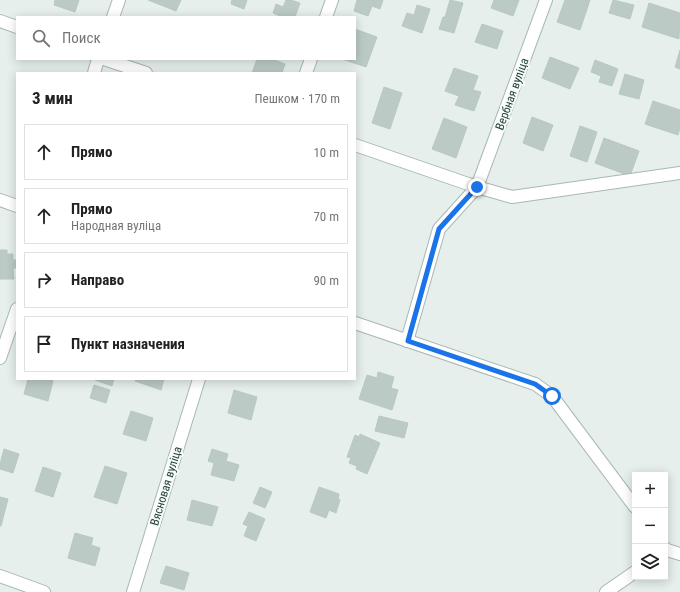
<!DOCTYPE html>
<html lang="ru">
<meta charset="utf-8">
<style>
:root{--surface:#fff;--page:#f2f2f2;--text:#222;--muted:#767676;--line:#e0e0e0}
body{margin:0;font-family:"Roboto Condensed",sans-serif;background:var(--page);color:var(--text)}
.controls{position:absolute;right:12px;bottom:12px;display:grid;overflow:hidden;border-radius:0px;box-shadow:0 2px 10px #0003}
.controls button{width:36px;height:36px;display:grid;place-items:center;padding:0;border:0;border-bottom:1px solid var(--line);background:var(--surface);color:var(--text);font:20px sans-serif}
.stop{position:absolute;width:12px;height:12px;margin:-9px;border:3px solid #1a73e8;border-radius:50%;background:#fff}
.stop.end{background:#1a73e8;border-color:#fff;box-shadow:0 1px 4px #0008}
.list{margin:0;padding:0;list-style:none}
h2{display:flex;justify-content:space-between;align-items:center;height:52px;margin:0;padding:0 16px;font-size:17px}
h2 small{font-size:13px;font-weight:400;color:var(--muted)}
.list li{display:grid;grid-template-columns:26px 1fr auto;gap:12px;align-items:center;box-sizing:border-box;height:56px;margin:0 8px 8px;padding:0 8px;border:1px solid var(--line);border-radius:0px}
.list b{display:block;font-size:15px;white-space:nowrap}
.list p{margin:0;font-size:13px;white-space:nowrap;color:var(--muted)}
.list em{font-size:13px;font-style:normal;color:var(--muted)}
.icon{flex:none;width:22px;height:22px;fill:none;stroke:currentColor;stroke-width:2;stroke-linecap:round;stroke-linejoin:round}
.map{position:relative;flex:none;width:680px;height:592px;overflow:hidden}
.search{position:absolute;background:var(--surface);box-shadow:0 2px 10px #0003;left:16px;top:16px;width:340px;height:44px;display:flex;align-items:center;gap:10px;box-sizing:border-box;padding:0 14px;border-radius:0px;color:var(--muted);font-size:15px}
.panel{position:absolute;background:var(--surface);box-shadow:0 2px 10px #0003;left:16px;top:72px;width:340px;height:308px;border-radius:0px}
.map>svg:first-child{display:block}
</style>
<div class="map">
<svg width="680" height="592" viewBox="0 0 680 592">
<rect width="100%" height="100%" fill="#e6efeb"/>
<g fill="#bbcac4" stroke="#b8c9c2">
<polygon points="55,0 79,0 75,12 54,5"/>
<polygon points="148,0 181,0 176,11"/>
<polygon points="232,0 247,0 244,9 231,4"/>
<polygon points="286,0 291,0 300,3 295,17 279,17 280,16 273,13 276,4 283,7"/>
<polygon points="357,0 383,0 380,9 372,6 368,16 354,11"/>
<polygon points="450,0 463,3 454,33 439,29 443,17 445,17"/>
<polygon points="494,0 519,0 513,16 491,8"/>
<polygon points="565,0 590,0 580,30 557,22"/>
<polygon points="613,0 634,5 630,19 609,13"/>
<polygon points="649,3 680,13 679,39 642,27"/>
<polygon points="417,5 430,9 422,33 402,26 407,13 414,15"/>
<polygon points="482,24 503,31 497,49 475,42"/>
<polygon points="355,29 377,37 366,67 342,59 355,59"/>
<polygon points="680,50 680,69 675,67"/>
<polygon points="550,57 579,68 570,89 542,78"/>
<polygon points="257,59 272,59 285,64 282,73 252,73"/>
<polygon points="595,60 618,69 612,86 599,82 601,76 591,72"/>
<polygon points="454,68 478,76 473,90 481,92 474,111 455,105 459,96 445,91"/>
<polygon points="625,74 644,80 639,99 619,94"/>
<polygon points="384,87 402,93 390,129 372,123"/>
<polygon points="653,101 680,110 680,128 678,135 645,124"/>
<polygon points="532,117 553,125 543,151 523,143"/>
<polygon points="444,118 467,127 456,158 432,149"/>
<polygon points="580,126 597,132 587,162 570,156"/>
<polygon points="604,138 639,151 630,176 595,163"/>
<polygon points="0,250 7,250 7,254 13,254 13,260 17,260 17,268 13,268 14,279 0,279"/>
<polygon points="378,372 394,377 391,388 398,390 392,410 359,399 367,375 377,378"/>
<polygon points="28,379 48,379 53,381 48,401 24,394"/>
<polygon points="96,379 114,379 112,386 95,380"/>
<polygon points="136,379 164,379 161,390 135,381"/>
<polygon points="94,385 110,390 106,403 90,398"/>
<polygon points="234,390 257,397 251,420 228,413"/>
<polygon points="131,411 153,418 146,441 123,434"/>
<polygon points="379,416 408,423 404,438 375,431"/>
<polygon points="360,434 380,443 367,474 356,469 357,466 349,463 351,458 347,457 355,435 359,437"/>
<polygon points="4,449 19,454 13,473 0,469 0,464"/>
<polygon points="212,449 228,454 226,461 239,465 234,481 211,475 214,463 208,461"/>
<polygon points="105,466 127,473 117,504 94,497"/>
<polygon points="43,467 61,473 53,497 35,491"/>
<polygon points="260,487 272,492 265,508 253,503"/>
<polygon points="319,487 339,494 338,499 340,500 336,513 329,510 326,518 310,512"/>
<polygon points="0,497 8,499 1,526 0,526"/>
<polygon points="192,500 218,507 212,526 187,520"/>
<polygon points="249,512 265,519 256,541 244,536 248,526 243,524"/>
<polygon points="75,533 93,538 91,545 100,548 95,566 68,558"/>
<polygon points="166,566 189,573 184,590 160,583"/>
</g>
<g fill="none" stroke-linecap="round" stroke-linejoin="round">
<defs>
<g id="street">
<polyline points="113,17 119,0"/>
<polyline points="326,17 332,0"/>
<polyline points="0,21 17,27"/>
<polyline points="104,59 146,73"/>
<polyline points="94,73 98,59"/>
<polyline points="306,73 311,59"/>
<polyline points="355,145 477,187 512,197 680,173"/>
<polyline points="0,200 17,206"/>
<polyline points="355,323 535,384 552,396 635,507"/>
<polyline points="407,341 439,229 477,187 546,0"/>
<polyline points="0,358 17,309"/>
<polyline points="665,548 667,550 680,554"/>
<polyline points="0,576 44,592"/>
<polyline points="133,592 199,379"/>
<polyline points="606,592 635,572"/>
</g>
</defs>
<use href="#street" stroke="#a8b8b2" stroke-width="14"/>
<use href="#street" stroke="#fff" stroke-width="12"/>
</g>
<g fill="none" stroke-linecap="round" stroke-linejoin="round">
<polyline stroke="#1a73e8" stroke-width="5" points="477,187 439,229 408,341 535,384 552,396"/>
</g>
<g text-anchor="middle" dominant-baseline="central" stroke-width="4" stroke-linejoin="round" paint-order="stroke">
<g font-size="12" fill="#24423a" stroke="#f7fbf9">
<text transform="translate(512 94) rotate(-70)">Вербная вуліца</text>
<text transform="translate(166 486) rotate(-73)">Вясновая вуліца</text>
</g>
</g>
</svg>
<div class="controls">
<button>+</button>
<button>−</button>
<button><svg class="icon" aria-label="layers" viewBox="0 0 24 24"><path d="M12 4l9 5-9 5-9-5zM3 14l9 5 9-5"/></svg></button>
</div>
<div class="stop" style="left:552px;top:396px"></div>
<div class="stop end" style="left:477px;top:187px"></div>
<div class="search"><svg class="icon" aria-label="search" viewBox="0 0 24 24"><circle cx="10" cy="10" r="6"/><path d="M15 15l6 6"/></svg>Поиск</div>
<section class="panel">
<h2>3 мин<small>Пешком · 170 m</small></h2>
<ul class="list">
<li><svg class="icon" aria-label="ahead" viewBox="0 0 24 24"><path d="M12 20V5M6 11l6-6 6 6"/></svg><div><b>Прямо</b></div><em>10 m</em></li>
<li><svg class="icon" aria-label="ahead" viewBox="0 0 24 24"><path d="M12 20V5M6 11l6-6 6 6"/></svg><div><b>Прямо</b><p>Народная вуліца</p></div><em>70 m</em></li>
<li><svg class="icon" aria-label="right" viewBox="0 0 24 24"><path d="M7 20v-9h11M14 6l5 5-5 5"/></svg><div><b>Направо</b></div><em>90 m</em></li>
<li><svg class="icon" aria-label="arrive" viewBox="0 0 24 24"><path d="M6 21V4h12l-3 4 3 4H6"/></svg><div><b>Пункт назначения</b></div></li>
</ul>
</section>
</div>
